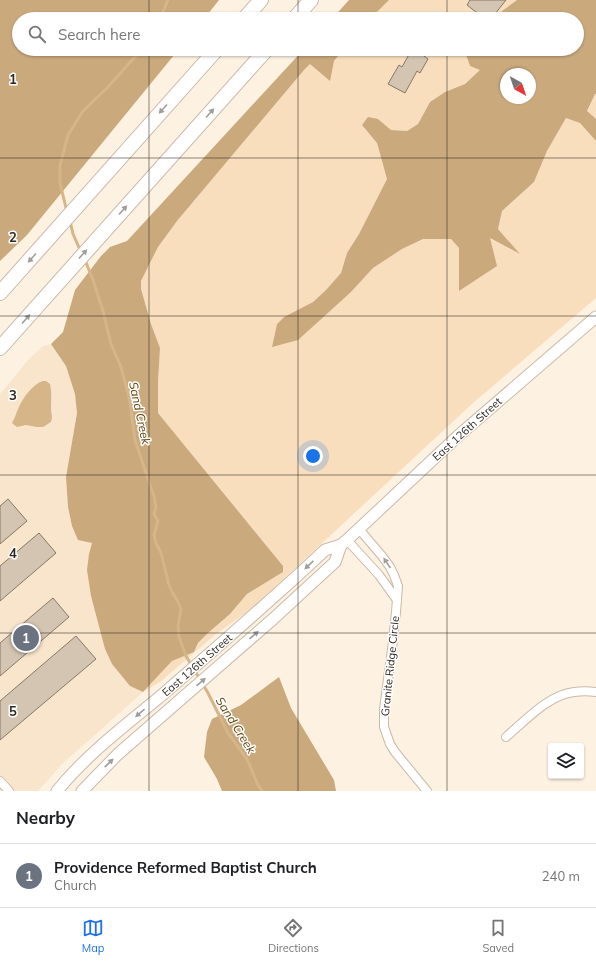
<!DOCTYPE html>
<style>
:root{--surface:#fff;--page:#f6f6f6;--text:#202124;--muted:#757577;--line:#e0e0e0;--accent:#1a73e8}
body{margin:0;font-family:Mulish,sans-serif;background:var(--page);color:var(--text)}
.controls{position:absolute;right:12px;bottom:12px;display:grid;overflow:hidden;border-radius:4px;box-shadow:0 1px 3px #0004}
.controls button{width:36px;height:36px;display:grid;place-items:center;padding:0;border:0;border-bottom:1px solid var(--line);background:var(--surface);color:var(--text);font:20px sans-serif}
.compass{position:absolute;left:500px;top:68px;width:36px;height:36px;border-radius:50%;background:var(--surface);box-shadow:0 1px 3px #0004;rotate:140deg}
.you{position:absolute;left:313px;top:456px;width:14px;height:14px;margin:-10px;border:3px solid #fff;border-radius:50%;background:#1a73e8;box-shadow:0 0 0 6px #1a73e833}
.badge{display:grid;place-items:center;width:26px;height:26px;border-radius:50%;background:var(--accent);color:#fff;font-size:13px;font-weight:700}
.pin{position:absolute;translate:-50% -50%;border:2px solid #fff;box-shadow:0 1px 4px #0006}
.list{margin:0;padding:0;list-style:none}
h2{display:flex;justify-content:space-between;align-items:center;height:52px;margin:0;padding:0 16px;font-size:17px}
h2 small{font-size:13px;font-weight:400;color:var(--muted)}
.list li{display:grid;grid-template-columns:26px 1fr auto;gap:12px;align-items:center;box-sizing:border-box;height:64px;padding:0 16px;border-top:1px solid var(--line)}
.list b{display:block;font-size:15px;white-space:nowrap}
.list p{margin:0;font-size:13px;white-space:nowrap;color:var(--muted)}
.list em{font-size:13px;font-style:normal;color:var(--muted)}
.icon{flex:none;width:22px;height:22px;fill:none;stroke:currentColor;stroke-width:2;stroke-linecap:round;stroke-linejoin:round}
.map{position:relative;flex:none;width:596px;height:791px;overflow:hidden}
.search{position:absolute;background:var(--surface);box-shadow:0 1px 3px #0004;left:12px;right:12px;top:12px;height:44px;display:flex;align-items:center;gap:10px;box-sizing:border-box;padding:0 14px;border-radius:22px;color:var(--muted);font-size:15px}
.sheet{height:116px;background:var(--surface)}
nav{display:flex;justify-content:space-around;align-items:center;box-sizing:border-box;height:56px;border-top:1px solid var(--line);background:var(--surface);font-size:11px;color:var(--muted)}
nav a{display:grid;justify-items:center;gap:2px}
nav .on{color:var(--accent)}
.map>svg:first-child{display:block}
</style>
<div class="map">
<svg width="596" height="791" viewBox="0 0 596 791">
<rect width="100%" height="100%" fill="#fdf1e1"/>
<polygon fill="#f9e5cb" points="51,344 66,366 75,394 77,413 66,477 68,507 72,526 92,543 89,554 91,596 105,649 112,664 130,686 143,692 61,765 38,791 0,791 0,394 29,359 43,346"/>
<g fill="#f8debd">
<polygon points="389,0 517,0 502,11 494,19 370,19"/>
<polygon points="344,49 464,49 470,66 481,70 465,84 445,92 430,102 418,124 407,131 391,130 378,119 362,125 377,143 387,179 359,234 347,253 341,273 326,290 313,302 284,317 277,324 272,347 351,292 373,268 402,249 423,239 451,239 459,248 459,290 489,238 506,247 519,253 498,229 502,211 534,182 547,151 566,118 580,123 596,141 596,298 473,403 250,610 216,634 160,682 143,692 172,661 194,652 198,644 208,633 230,614 247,594 283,572 283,566 158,413 158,382 160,348 151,324 141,289 141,281 158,247 177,221 304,70 310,64 334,61"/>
<polygon points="595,94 596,94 596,119 587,112"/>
</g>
<g fill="#caa97d" fill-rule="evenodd">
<polygon points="0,0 219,0 204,19 19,19 19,49 179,49 27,235 0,261"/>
<polygon points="349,0 389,0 370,19 332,19"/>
<path d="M517,0h79v94h-1l-8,17 9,8v22l-16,-18 -14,-5 -19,33 -13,31 -32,29 -4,18 22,25 -30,-16 7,28 -38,25v-43l-8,-9h-28l-21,10 -29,19 -22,24 -53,48 -26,7 5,-23 7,-7 29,-15 13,-12 15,-17 6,-20 12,-19 28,-55 -10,-36 -15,-18 6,-8 10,2 13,11 16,1 11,-7 12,-22 15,-10 20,-8 15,-14 -10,-4 -6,-17h113v-30h-83l8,-8zM506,74h24v24h-24z"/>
<polygon points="304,49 344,49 334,61 330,81 310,64 304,70 177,221 158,247 141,281 141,289 151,324 160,348 158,382 158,413 283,566 283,572 247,594 230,614 208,633 198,643 194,652 172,661 143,692 130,686 112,664 105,649 91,596 87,570 89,554 92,543 78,540 72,526 68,507 66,477 77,413 75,394 66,366 51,344 63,332 75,290 101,256 110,247 127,241"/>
<polygon points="279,677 291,708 334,780 336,791 222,791 217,779 204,757 207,732 212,719 241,705"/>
</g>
<path fill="#d6b588" d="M43,381h3l4,3c2,9 1,16 1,24 0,7 2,7 0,14l-8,5h-6l-11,-2 -9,2 -5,-4c3,-5 4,-10 7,-16 4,-9 14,-23 24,-26z"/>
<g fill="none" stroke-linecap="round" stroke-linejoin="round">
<g stroke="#d6b588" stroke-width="3">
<polyline points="160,19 168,0"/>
<polyline points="67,212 60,183 60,165 68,135 83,111 107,88 142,49"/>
<polyline points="70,221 73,234 81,252"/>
<polyline points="85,260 93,280 103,311 111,344 121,367 130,401 135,440 150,485 154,496 156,507 154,514 158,521 154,535 156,543 161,553 169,585 172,592 178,602 181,609 178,626 179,637 186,656 208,693 228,733 247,759 258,785 262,791"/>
</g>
</g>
<g fill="#d4c5b2" stroke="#867867">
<polygon points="470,0 506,0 491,19 485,19 467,5"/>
<polygon points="412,49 423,49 426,51 424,56 428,59 420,73 417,71 405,93 388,84 399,65 402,67"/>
<polygon points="8,499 27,521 0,544 0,506"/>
<polygon points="39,533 56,553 0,601 0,566"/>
<polygon points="53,598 69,617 0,676 0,643"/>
<polygon points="76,636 96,659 0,740 0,701"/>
</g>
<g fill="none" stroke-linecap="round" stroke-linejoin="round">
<defs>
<g id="street">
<polyline points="359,529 382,556 390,567 394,575 398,586 396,612 392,649 384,709 384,727 390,744 395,752 427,791"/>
<polyline points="347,540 379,575 397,600"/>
<path d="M506,737c19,-16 42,-42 68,-45 7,-1 15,-1 22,0"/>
<polyline points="0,781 9,791"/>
</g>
<g id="secondary">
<path d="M57,791c30,-37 68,-65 105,-96 55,-48 110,-95 163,-145l16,-5 6,-5 111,-104 138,-119"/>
<polyline points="82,791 118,754 273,619 335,562 341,545"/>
</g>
<g id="highway">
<polyline points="244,19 261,0"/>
<polyline points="294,19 311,0"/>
<polyline points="0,293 217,49"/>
<polyline points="0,348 267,49"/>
</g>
</defs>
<use href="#street" stroke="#c9baa8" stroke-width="10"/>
<use href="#secondary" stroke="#c9baa8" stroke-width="13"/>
<use href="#highway" stroke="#c9baa8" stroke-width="16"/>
<use href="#street" stroke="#fff" stroke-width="8"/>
<use href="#secondary" stroke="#fff" stroke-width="11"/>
<use href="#highway" stroke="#fff" stroke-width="14"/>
</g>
<defs><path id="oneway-solid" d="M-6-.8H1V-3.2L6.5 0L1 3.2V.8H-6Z"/></defs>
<g fill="#a09e9b">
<use href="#oneway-solid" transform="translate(163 109) rotate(132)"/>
<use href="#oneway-solid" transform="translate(210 113) rotate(-48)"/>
<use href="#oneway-solid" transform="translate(123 210) rotate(-48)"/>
<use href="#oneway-solid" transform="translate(83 254) rotate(-48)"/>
<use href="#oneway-solid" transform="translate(32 258) rotate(132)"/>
<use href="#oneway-solid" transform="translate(26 319) rotate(-49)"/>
<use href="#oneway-solid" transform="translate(387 563) rotate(-124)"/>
<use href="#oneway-solid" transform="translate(309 565) rotate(137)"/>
<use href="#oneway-solid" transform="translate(254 635) rotate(-41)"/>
<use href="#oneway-solid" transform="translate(201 682) rotate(-41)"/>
<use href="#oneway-solid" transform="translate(140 713) rotate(140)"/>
<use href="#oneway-solid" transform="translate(109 763) rotate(-44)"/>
</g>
<path fill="none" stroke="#2d2821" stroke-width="1" stroke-opacity="0.55" d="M149,0v19M298,0v19M447,0v19M149,49v742M298,49v742M447,49v742M0,158h596M0,316h596M0,475h596M0,633h596"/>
<g text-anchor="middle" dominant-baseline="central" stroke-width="3" stroke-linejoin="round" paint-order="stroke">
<g font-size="11" fill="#2d2821" stroke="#fff">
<text transform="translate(467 429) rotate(-42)">East 126th Street</text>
<text transform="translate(197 665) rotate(-41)">East 126th Street</text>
<text transform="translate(390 666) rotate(-84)">Granite Ridge Circle</text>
</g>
<g font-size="12" font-style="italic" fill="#63420a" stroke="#fff">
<text transform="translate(140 413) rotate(78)">Sand Creek</text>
<text transform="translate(236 725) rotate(58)">Sand Creek</text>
</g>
</g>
<g font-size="13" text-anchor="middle" font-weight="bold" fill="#2d2821" stroke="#fff" stroke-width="3" stroke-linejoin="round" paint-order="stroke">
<text x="13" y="84">1</text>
<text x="13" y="242">2</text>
<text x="13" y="400">3</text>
<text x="13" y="558">4</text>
<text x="13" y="716">5</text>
</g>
</svg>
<div class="controls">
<button><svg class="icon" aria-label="layers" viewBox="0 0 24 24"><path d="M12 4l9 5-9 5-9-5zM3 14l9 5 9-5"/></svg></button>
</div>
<svg class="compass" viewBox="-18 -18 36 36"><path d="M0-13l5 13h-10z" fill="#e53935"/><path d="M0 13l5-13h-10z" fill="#757577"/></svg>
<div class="you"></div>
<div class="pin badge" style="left:26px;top:638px;background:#6b7280">1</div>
<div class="search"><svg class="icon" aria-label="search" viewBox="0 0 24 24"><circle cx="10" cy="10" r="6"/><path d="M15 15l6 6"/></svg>Search here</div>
</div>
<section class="sheet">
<h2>Nearby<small></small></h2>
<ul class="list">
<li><span class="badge" style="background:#6b7280">1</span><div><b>Providence Reformed Baptist Church</b><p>Church</p></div><em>240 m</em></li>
</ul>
</section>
<nav>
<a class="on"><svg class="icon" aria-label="map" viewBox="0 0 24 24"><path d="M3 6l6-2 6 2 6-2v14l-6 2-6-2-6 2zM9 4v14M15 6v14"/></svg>Map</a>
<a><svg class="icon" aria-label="directions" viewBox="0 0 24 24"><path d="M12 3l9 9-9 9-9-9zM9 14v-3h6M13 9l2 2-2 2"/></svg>Directions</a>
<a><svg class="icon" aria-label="saved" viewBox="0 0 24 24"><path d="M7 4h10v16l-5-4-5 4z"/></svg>Saved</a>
</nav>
